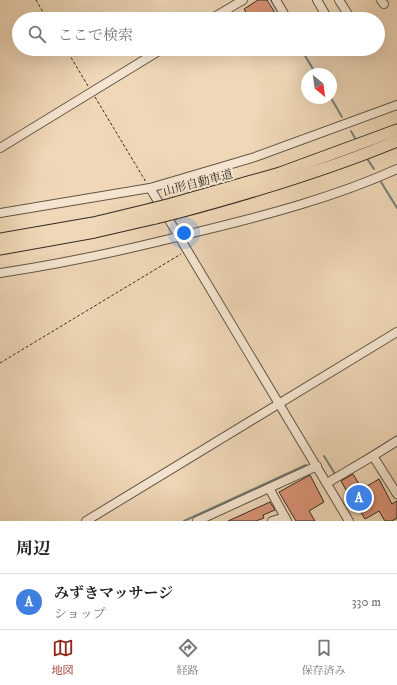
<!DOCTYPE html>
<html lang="ja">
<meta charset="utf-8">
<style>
:root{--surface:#fff;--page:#f2f2f2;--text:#222;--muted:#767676;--line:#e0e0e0;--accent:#8f2418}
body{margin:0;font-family:"IM FELL DW Pica","Noto Serif JP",serif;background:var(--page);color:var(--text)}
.compass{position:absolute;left:301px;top:68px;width:36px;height:36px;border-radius:50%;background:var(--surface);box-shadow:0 4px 16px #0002;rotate:151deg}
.you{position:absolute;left:184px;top:233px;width:14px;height:14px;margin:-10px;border:3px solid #fff;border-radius:50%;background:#1a73e8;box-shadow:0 0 0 6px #1a73e833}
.badge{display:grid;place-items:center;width:26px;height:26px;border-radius:50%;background:var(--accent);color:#fff;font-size:13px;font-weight:700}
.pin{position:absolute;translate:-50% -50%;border:2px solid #fff;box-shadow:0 1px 4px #0006}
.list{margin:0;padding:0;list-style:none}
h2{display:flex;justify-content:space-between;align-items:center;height:52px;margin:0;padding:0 16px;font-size:17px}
h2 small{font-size:13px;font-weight:400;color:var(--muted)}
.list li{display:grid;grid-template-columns:26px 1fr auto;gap:12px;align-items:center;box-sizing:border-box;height:56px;padding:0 16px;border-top:1px solid var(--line)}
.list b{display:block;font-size:15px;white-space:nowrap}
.list p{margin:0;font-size:13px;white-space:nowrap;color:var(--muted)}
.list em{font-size:13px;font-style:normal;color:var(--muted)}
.icon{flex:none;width:22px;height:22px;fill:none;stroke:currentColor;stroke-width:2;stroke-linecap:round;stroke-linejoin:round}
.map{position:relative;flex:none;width:397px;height:521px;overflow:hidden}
.search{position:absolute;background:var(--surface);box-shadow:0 4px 16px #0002;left:12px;right:12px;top:12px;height:44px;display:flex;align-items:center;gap:10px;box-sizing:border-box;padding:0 14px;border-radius:22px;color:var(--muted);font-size:15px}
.sheet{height:108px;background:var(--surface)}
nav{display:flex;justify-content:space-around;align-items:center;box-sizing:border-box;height:56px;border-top:1px solid var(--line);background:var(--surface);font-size:11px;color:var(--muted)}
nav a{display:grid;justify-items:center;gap:2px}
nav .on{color:var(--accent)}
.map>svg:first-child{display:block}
</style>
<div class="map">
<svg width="397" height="521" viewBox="0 0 397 521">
<rect width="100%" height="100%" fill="#efd7b7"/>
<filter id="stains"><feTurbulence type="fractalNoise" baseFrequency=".005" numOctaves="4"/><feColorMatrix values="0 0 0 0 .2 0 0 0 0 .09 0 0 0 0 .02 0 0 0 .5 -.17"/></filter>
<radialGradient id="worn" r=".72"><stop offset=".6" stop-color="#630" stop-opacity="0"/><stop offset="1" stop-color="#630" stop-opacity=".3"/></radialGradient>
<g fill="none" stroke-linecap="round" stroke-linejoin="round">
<g stroke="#72807a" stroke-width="2">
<polyline points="271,0 282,18"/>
<polyline points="301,49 316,74"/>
<polyline points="331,98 342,117"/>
<polyline points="351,131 356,140"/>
<polyline points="368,160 374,169"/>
<polyline points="381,182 397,208"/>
<polyline points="324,456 335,474 337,473"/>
<polyline points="342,470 397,436"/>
<polyline points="184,521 306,465"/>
</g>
</g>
<g fill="#da9579" stroke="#332b21">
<polygon points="258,0 267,0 277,16 273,19 250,19 244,9"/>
<polygon points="353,474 362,489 379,479 392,504 397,501 397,518 392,521 385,521 379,511 365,519 357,506 354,508 348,498 350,497 341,481"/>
<polygon points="310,475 324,502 309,511 315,521 296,521 279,492"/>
<polygon points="270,502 275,510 263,515 264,518 256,521 228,521"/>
</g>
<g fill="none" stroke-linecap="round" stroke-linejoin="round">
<defs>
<g id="minor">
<polyline points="276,0 287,19"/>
<polyline points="317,0 328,19"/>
<polyline points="339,0 351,19"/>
<polyline points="381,0 384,4"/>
<polyline points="211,19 243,0"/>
<polyline points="0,148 162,49"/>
<polyline points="150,188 349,521"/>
<polyline points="0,213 150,188 255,157 397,105"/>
<path d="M0,273c68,-10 135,-25 201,-42 66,-16 134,-34 196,-62"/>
<polyline points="373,456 397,441"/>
<polyline points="327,483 373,456 397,494"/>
<polyline points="269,488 287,521"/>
<polyline points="86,521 397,332"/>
<polyline points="197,521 317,466"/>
<polyline points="272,521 285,517"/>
</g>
<g id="highway">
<polyline points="171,204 280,173 397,130"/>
<path d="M176,213c75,-20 149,-42 221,-72"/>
<polyline points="0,239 93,223 151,209"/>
<polyline points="0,249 95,232 156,218"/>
</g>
</defs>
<use href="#minor" stroke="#625646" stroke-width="10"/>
<use href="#highway" stroke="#332b21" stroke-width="13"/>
<g stroke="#332b21" stroke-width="1" stroke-dasharray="3 2" stroke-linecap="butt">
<polyline points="36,0 47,19"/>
<polyline points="66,49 88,86"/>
<polyline points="95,97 146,182"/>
<polyline points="0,363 181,254"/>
</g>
<use href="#minor" stroke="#f5e5d0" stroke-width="8"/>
<use href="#highway" stroke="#efd7b7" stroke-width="11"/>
<defs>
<g id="highway-bridge">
<polyline points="151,209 171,204"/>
<polyline points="156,218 176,213"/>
</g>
</defs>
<use href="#highway-bridge" stroke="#332b21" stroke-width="13" stroke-linecap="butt"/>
<use href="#highway-bridge" stroke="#efd7b7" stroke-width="11"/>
</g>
<g text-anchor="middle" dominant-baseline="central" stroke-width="4" stroke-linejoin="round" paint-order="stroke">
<g font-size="12" fill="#332b21" stroke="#f5e5d0">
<text transform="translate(198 183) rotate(-15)">山形自動車道</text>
</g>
</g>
<rect width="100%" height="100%" filter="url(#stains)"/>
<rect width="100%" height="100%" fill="url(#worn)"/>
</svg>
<svg class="compass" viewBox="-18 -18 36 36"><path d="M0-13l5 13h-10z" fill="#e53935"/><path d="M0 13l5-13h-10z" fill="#767676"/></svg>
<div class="you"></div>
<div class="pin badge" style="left:359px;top:498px;background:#3f7fe0">A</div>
<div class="search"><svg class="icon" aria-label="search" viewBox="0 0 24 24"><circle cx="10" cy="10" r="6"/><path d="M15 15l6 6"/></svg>ここで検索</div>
</div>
<section class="sheet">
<h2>周辺<small></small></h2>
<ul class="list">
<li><span class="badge" style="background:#3f7fe0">A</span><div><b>みずきマッサージ</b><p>ショップ</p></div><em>330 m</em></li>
</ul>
</section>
<nav>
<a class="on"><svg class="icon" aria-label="map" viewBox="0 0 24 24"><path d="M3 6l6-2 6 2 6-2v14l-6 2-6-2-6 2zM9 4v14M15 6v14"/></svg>地図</a>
<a><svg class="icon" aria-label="directions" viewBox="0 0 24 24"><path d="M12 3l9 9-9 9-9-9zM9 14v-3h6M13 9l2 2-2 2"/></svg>経路</a>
<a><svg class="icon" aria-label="saved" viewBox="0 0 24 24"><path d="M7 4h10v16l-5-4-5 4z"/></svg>保存済み</a>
</nav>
